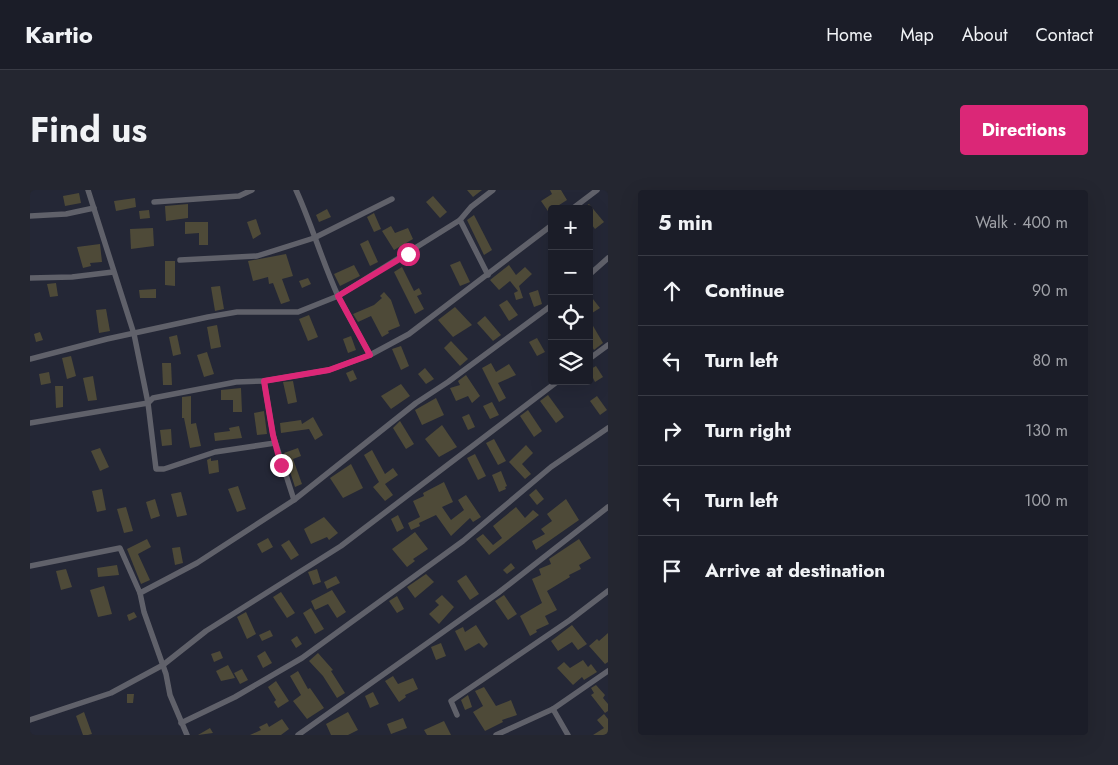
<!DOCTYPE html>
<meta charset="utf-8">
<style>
:root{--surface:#1b1d28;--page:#242630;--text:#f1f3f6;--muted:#a0a2a8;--line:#393b45;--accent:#db2777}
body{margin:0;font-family:Jost,sans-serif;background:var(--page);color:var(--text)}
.controls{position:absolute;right:15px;top:15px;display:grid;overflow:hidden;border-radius:5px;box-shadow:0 5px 20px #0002}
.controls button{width:45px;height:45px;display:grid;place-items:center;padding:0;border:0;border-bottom:1px solid var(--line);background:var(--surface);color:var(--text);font:25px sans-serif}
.stop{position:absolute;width:15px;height:15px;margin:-11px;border:4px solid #db2777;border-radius:50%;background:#fff}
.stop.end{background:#db2777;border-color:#fff;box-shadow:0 1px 5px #0008}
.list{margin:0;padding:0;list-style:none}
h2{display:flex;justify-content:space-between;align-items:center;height:65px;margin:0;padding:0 20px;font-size:21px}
h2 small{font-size:16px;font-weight:400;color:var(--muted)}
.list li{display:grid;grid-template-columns:32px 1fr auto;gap:15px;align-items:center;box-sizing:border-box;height:70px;padding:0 20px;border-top:1px solid var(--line)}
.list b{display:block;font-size:19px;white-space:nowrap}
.list em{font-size:16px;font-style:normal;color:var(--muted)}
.icon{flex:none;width:28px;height:28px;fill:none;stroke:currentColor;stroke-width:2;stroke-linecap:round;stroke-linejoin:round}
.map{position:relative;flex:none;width:578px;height:545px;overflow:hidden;border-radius:5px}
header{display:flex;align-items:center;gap:30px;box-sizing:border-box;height:70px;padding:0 25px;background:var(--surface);border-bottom:1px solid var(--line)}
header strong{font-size:24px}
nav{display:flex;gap:28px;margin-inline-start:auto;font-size:18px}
.intro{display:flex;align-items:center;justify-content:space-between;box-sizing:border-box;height:120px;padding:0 30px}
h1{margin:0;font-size:35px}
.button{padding:12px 22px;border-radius:5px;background:var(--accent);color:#fff;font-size:18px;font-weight:700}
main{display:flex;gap:30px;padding:0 30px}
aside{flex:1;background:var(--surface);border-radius:5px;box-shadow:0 5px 20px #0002}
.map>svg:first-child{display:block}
</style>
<header>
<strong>Kartio</strong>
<nav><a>Home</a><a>Map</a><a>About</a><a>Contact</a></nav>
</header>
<div class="intro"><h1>Find us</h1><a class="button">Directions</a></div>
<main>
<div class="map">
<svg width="578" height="545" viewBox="0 0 578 545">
<rect width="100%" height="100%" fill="#242736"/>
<g fill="#4e4a38">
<polygon points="437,0 452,0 443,7"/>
<polygon points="520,0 531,0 537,10 526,17 528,19 522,19 522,27 511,11 522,4"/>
<polygon points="49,3 51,13 35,16 33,6"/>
<polygon points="403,6 417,22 410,28 396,12"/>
<polygon points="105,8 106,17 86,21 84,11"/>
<polygon points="158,14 158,28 136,31 135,16"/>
<polygon points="559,14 574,32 565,39 559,31 559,19 552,19"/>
<polygon points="297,19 301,27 289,32 286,25"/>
<polygon points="119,20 120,28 110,29 109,21"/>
<polygon points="344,23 351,39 344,42 337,27"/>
<polygon points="444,25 462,60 454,65 437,30"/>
<polygon points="226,29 231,44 223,49 217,32"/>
<polygon points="155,32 178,32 178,55 169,55 169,43 155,44"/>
<polygon points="361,36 365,43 378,38 383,49 364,60 352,41"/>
<polygon points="123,38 124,56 101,59 100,39"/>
<polygon points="338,50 348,72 340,76 330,54"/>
<polygon points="70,54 72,72 60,73 61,76 53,78 47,57"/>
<polygon points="256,64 263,86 252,89 260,111 251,114 243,93 239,94 238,87 223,91 218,71"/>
<polygon points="135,71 145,71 145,96 135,95"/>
<polygon points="430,71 440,92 430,96 420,75"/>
<polygon points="324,75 330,86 310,96 304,84"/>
<polygon points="479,75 486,85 495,77 502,84 489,96 493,108 486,110 484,103 488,101 480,91 469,100 460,90"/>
<polygon points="372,77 384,101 389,98 392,104 387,106 394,119 385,124 364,82"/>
<polygon points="278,88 281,94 272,98 269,91"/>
<polygon points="26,93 28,106 20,107 17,94"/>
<polygon points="190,96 194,119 185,121 181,97"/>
<polygon points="126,99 126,108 110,108 109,100"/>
<polygon points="508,100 512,114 504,117 499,103"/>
<polygon points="354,102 361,110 370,136 358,141 359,143 352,147 341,126 328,132 323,124 344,115 352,108 350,106"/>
<polygon points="559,104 570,118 559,125"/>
<polygon points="477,110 488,125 479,131 469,115"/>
<polygon points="425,117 442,135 423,147 408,130"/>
<polygon points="76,119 80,141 69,143 66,120"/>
<polygon points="279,125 288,147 278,151 269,129"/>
<polygon points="455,126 471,145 463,151 447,133"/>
<polygon points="559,129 573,153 564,160 559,152"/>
<polygon points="187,135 191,157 181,159 177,137"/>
<polygon points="10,142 13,150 6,152 4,144"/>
<polygon points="147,145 151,164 143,166 139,147"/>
<polygon points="321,146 326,160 318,163 313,149"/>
<polygon points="507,148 515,162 507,166 499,152"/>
<polygon points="421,151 438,169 430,176 414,158"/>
<polygon points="371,156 379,176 371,180 362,159"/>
<polygon points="177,162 184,184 174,187 167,165"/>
<polygon points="41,166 46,186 37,189 32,168"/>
<polygon points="132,173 141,173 142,195 133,195"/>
<polygon points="461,173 466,182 479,174 486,185 468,193 476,208 469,212 452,178"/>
<polygon points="566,176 573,187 565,192 559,180"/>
<polygon points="395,178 404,189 396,194 388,184"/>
<polygon points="323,180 327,189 320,192 316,183"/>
<polygon points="19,182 21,193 11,195 9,184"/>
<polygon points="436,185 450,206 442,213 438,206 426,211 420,198 430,195 428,191"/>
<polygon points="63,186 67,210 58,211 53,188"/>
<polygon points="263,191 267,212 258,214 253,192"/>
<polygon points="371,194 380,206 361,219 351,206"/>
<polygon points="25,196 33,196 33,217 26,218"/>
<polygon points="211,198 212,222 203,222 203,210 191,210 191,200"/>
<polygon points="518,205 534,227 526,233 510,211"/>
<polygon points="161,206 161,234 166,233 171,256 160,258 154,228 152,228 152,207"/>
<polygon points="567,206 577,220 570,225 560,211"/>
<polygon points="406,208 414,225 392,235 385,220"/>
<polygon points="462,212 469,225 460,229 453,216"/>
<polygon points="498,220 512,241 504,247 490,226"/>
<polygon points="234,221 237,244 227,245 224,223"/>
<polygon points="439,224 445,237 438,240 432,227"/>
<polygon points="283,227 293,245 285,250 279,239 251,243 250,233 271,230 272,234"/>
<polygon points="370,231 384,254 376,259 363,238"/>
<polygon points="412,235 427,257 409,267 395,249"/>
<polygon points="209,236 212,248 185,251 184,243 200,241 199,238"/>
<polygon points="141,239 142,255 132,256 130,240"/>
<polygon points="464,249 476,271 468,275 456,253"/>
<polygon points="496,255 503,263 492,274 501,284 495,289 479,272"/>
<polygon points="70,258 79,277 70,281 61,261"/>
<polygon points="268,258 271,266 263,269 272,294 265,297 254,263"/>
<polygon points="342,260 355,284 363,278 368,285 355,294 363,305 355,311 343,297 349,292 334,265"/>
<polygon points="445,264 456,286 448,290 437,268"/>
<polygon points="181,268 181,271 188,270 189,282 179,284 177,270"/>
<polygon points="321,274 333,298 313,308 300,288"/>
<polygon points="471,281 477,296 475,297 476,299 469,302 462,285"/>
<polygon points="414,292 423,312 412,317 421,330 434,320 428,310 436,305 451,327 443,332 440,328 421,346 406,325 389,333 390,336 381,340 378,333 390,327 383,311 394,306 393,303"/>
<polygon points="208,296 216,319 207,322 198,299"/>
<polygon points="72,299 76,320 67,322 62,301"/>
<polygon points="506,299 514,309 507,315 499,305"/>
<polygon points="151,302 157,325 147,327 141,304"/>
<polygon points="125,309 130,326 121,329 116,312"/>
<polygon points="536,309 549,330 506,360 502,351 515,344 511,339 522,331 517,324"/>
<polygon points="96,317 103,341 94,343 87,319"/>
<polygon points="486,317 495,328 503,320 509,325 459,365 446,349 453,344 463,355 472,348 463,336"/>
<polygon points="368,325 374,338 367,342 361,329"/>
<polygon points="294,327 308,343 299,350 297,347 281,354 274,339"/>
<polygon points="385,342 398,359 383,369 385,371 377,377 362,359"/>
<polygon points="238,348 243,357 232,363 227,354"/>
<polygon points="117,349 121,357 108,364 120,390 111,394 97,359"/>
<polygon points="549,349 561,368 549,375 551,379 539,385 540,387 517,401 527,420 515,426 519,434 506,440 507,442 500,446 490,426 512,413 502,389 511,385 509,379 521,374 519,369"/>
<polygon points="259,350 269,365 261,370 251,355"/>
<polygon points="150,357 153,373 145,375 142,358"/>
<polygon points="481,373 485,378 477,384 473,380"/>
<polygon points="87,375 89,385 68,387 67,378"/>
<polygon points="36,379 42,397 31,400 26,381"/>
<polygon points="287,379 291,392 283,395 278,382"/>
<polygon points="396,384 404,392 385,408 377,397"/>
<polygon points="436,385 449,404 440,410 427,391"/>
<polygon points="306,386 310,393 297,399 294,392"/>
<polygon points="74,396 82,424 68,427 60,400"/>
<polygon points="302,400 316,422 307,428 298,414 285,420 281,411"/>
<polygon points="251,402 265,423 257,428 243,407"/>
<polygon points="412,405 424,417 409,434 399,424 409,415 405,411"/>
<polygon points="474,405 487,424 478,430 465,411"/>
<polygon points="367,406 374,419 367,423 359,411"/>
<polygon points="281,418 294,439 285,444 273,423"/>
<polygon points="104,422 107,427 99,431 97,425"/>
<polygon points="216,422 226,444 217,449 207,427"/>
<polygon points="446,435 458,454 454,458 449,453 435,461 425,441 433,437 435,442"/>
<polygon points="542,435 557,454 548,460 542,452 528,461 521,451"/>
<polygon points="240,440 243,446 232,451 229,445"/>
<polygon points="578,443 578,472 575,474 559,456 567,449 569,451"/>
<polygon points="267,446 272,454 266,458 261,450"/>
<polygon points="411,453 416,466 406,470 401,457"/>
<polygon points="190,461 193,468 184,472 181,464"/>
<polygon points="235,461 242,473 233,478 227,466"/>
<polygon points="288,463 303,480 301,481 315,503 307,508 293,486 279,471"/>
<polygon points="553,470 558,477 561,474 567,482 554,490 552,487 543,495 527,478 534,472 540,478"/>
<polygon points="198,475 205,488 191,491 186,481"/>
<polygon points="212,479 218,490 210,494 204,483"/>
<polygon points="268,481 278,499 280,498 294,518 277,529 263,511 271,505 260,486"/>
<polygon points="363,486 368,494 383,488 388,499 375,505 376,507 369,512 355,491"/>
<polygon points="246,491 259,511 248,518 244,512 246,510 238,497"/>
<polygon points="566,495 575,505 573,508 578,514 578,521 575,523 561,505 564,503 561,498"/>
<polygon points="454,497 466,516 481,510 487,525 472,530 473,532 455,541 443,522 453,516 445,501"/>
<polygon points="343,502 349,514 340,518 335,506"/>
<polygon points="97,504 104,504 103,513 97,513"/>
<polygon points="438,505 442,517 435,520 431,510"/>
<polygon points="54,522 62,544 58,545 53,545 46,526"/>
<polygon points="318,522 328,540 318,545 301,545 296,534"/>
<polygon points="574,524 578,529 578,545 563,545 574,538 567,530"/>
<polygon points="373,528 377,538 361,544 357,534"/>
<polygon points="252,529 259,539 251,545 220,545 231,540 229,537 237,533 239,537"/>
<polygon points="414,531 421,545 397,545 394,540"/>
<polygon points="180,538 183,543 168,545"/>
</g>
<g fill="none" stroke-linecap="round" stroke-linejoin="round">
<g stroke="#60616a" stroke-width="5.5">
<polyline points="58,0 104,144 118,213 123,208 206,192 234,191"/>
<path d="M266,0c16,35 26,71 42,106l122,-76 28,55"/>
<polyline points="124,12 209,6 222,0"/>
<polyline points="542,19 567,0"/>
<polyline points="0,26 36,24 64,18"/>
<polyline points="430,30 441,17 463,0"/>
<polyline points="150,70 227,66 284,48 362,9"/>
<polyline points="559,85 578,68"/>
<polyline points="0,88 42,87 83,82"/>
<polyline points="0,169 77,149 178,127 207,122 268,122 308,106 340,165"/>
<polyline points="559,169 578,155"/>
<polyline points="0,233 118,213 126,279 134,279 185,262 245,253"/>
<polyline points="264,310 243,245 234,191 299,180 340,165 379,144 522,35"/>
<polyline points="0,376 90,358 110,403 114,422 136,484 140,505 157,545"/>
<polyline points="110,403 167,373 264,310 386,213 418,192 522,115"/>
<polyline points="523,519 538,545"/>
<polyline points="427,525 421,511 540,430 578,401"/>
<polyline points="0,530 81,503 133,475 176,441 311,356 528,191"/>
<polyline points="151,533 205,507 272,468 433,351 521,277 578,238"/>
<polyline points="268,545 468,403 578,317"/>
<polyline points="466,545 523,519 578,481"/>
</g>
</g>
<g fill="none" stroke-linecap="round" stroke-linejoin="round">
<polyline stroke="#db2777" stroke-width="6" points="251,275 243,245 234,191 299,180 340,165 308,106 378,64"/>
</g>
</svg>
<div class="controls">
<button>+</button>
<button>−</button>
<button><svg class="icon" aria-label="locate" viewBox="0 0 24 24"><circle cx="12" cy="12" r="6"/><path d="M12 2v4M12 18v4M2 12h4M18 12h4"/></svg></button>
<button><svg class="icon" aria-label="layers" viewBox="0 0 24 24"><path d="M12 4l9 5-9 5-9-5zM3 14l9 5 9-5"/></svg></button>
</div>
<div class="stop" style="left:378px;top:64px"></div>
<div class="stop end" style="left:251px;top:275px"></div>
</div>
<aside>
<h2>5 min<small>Walk · 400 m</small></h2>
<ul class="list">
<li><svg class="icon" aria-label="ahead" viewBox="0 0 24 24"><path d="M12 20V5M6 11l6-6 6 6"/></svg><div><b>Continue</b></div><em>90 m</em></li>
<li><svg class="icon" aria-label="left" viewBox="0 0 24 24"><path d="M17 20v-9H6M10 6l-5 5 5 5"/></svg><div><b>Turn left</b></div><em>80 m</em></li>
<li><svg class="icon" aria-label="right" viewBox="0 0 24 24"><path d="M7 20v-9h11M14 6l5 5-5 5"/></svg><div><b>Turn right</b></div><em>130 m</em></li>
<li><svg class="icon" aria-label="left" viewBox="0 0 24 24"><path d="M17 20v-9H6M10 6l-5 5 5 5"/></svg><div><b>Turn left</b></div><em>100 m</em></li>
<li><svg class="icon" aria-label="arrive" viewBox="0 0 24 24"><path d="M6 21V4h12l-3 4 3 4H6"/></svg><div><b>Arrive at destination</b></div></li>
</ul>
</aside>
</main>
